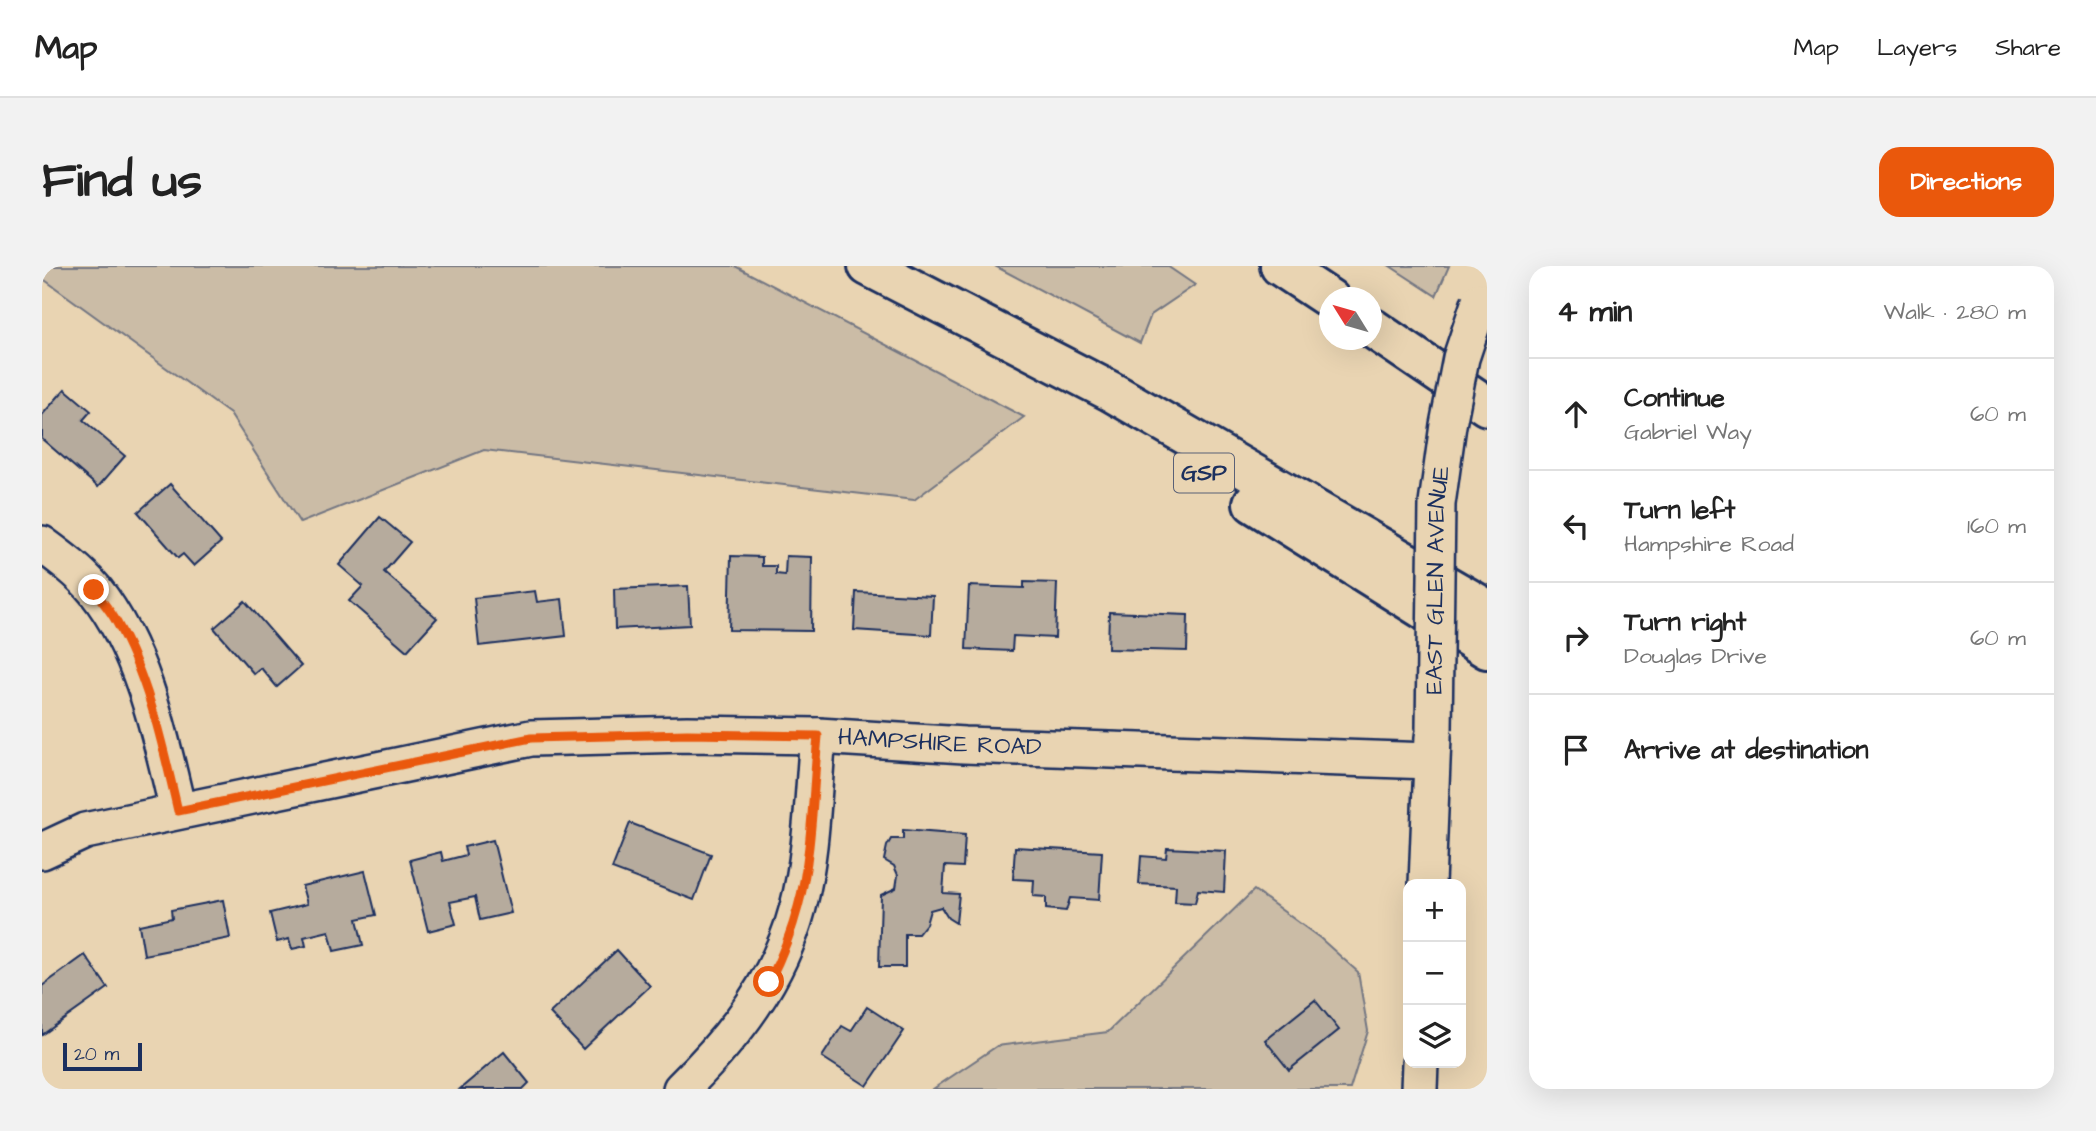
<!DOCTYPE html>
<meta charset="utf-8">
<style>
:root{--surface:#fff;--page:#f2f2f2;--text:#222;--muted:#767676;--line:#e0e0e0;--accent:#ea580c}
body{margin:0;font-family:"Architects Daughter",sans-serif;background:var(--page);color:var(--text)}
.controls{position:absolute;right:21px;bottom:21px;display:grid;overflow:hidden;border-radius:14px;box-shadow:0 7px 28px #0002}
.controls button{width:63px;height:63px;display:grid;place-items:center;padding:0;border:0;border-bottom:2px solid var(--line);background:var(--surface);color:var(--text);font:35px sans-serif}
.compass{position:absolute;left:1277px;top:21px;width:63px;height:63px;border-radius:50%;background:var(--surface);box-shadow:0 7px 28px #0002;rotate:307deg}
.scale{position:absolute;left:21px;bottom:18px;width:79px;box-sizing:border-box;padding-left:7px;border:4px solid #1b2f5e;border-top:0;font-size:19px;line-height:24px;white-space:nowrap;color:#1b2f5e;-webkit-text-stroke:5px #e9d4b2;paint-order:stroke}
.stop{position:absolute;width:21px;height:21px;margin:-16px;border:5px solid #ea580c;border-radius:50%;background:#fff}
.stop.end{background:#ea580c;border-color:#fff;box-shadow:0 2px 7px #0008}
.list{margin:0;padding:0;list-style:none}
h2{display:flex;justify-content:space-between;align-items:center;height:91px;margin:0;padding:0 28px;font-size:30px}
h2 small{font-size:23px;font-weight:400;color:var(--muted)}
.list li{display:grid;grid-template-columns:46px 1fr auto;gap:21px;align-items:center;box-sizing:border-box;height:112px;padding:0 28px;border-top:2px solid var(--line)}
.list b{display:block;font-size:26px;white-space:nowrap}
.list p{margin:0;font-size:23px;white-space:nowrap;color:var(--muted)}
.list em{font-size:23px;font-style:normal;color:var(--muted)}
.icon{flex:none;width:38px;height:38px;fill:none;stroke:currentColor;stroke-width:2;stroke-linecap:round;stroke-linejoin:round}
.map{position:relative;flex:none;width:1445px;height:823px;overflow:hidden;border-radius:21px}
header{display:flex;align-items:center;gap:42px;box-sizing:border-box;height:98px;padding:0 35px;background:var(--surface);border-bottom:2px solid var(--line)}
header strong{font-size:33px}
nav{display:flex;gap:38px;margin-inline-start:auto;font-size:24px}
.intro{display:flex;align-items:center;justify-content:space-between;box-sizing:border-box;height:168px;padding:0 42px}
h1{margin:0;font-size:49px}
.button{padding:18px 32px;border-radius:21px;background:var(--accent);color:#fff;font-size:24px;font-weight:700}
main{display:flex;gap:42px;padding:0 42px}
aside{flex:1;background:var(--surface);border-radius:21px;box-shadow:0 7px 28px #0002}
.map>svg:first-child{display:block}
</style>
<header>
<strong>Map</strong>
<nav><a>Map</a><a>Layers</a><a>Share</a></nav>
</header>
<div class="intro"><h1>Find us</h1><a class="button">Directions</a></div>
<main>
<div class="map">
<svg width="1445" height="823" viewBox="0 0 1445 823">
<rect width="100%" height="100%" fill="#e9d4b2"/>
<filter id="ink" filterUnits="userSpaceOnUse"><feTurbulence type="fractalNoise" baseFrequency=".0143" numOctaves="2"/><feDisplacementMap in="SourceGraphic" scale="14" xChannelSelector="R" yChannelSelector="G"/><feConvolveMatrix kernelMatrix="1 2 1 2 8 2 1 2 1" color-interpolation-filters="sRGB"/></filter>
<g filter="url(#ink)">
<g fill="#cbbca6" stroke="#737682" stroke-width="2">
<polygon points="0,0 693,0 982,151 872,234 442,184 258,257 188,148 0,12"/>
<polygon points="953,0 1125,0 1153,19 1109,49 1098,77"/>
<polygon points="1348,0 1407,0 1394,30"/>
<polygon points="1212,624 1278,672 1316,706 1326,765 1308,823 891,823 955,780 1066,766"/>
</g>
<g fill="#b6ab9d" stroke="#1b2f5e" stroke-width="2">
<polygon points="23,123 49,145 41,154 83,190 56,221 0,173 0,149"/>
<polygon points="128,218 179,276 152,300 141,288 136,292 96,246"/>
<polygon points="338,251 368,276 342,306 395,352 365,385 307,335 321,320 297,299"/>
<polygon points="689,290 720,291 720,300 734,300 734,308 743,309 744,290 770,291 769,365 687,364"/>
<polygon points="982,316 1015,317 1013,372 971,370 970,385 924,383 927,320 982,322"/>
<polygon points="646,320 648,359 573,363 572,323"/>
<polygon points="493,325 495,336 520,333 524,370 437,380 432,332"/>
<polygon points="814,326 891,330 889,369 812,364"/>
<polygon points="203,335 259,400 235,421 219,402 212,408 172,362"/>
<polygon points="1067,346 1146,349 1145,385 1066,383"/>
<polygon points="588,557 669,588 652,634 570,603"/>
<polygon points="861,564 923,569 921,601 903,600 901,627 917,628 914,657 906,652 899,641 888,644 884,658 876,668 863,668 863,701 837,701 839,629 854,622 856,609 852,600 842,594 845,580 849,573 861,573"/>
<polygon points="451,574 469,647 438,654 433,631 408,636 414,658 386,665 368,594 399,586 401,595 424,589 422,581"/>
<polygon points="973,581 1060,586 1057,634 1028,632 1024,645 1004,643 1004,631 991,630 992,614 971,613"/>
<polygon points="1125,582 1184,585 1182,626 1156,624 1153,637 1133,636 1134,620 1097,618 1099,590 1124,592"/>
<polygon points="323,605 334,649 315,653 321,679 292,685 287,665 262,671 264,680 250,683 247,673 235,676 228,647 265,638 260,620"/>
<polygon points="181,634 188,672 102,689 97,659 130,652 129,644"/>
<polygon points="575,684 608,720 541,783 508,747"/>
<polygon points="43,689 66,722 0,769 0,720"/>
<polygon points="1273,734 1297,764 1247,804 1223,774"/>
<polygon points="825,741 862,765 825,820 780,791 800,760 809,765"/>
<polygon points="462,786 487,817 481,823 418,823"/>
</g>
<g fill="none" stroke-linecap="round" stroke-linejoin="round">
<defs>
<g id="minor">
<path d="M0,278c19,14 38,28 53,46 48,60 66,148 83,221"/>
<path id="s1" d="M0,585l43,-20 446,-93 156,-4 131,2 146,9 467,16"/>
<polyline points="1385,618 1391,471"/>
<path d="M639,823c53,-52 98,-109 117,-182 14,-52 15,-117 20,-171"/>
<polyline points="1377,823 1378,797"/>
</g>
<g id="highway">
<polyline points="826,0 1068,125 1445,343"/>
<polyline points="1238,0 1288,33"/>
<polyline points="1330,62 1445,140"/>
<polyline points="1211,237 1445,383"/>
</g>
</defs>
<use href="#minor" stroke="#1b2f5e" stroke-width="40"/>
<use href="#highway" stroke="#1b2f5e" stroke-width="44"/>
<use href="#minor" stroke="#e9d4b2" stroke-width="35"/>
<use href="#highway" stroke="#e9d4b2" stroke-width="38"/>
<defs>
<g id="minor-bridge">
<path id="s2" d="M1392,463l3,-225 11,-79 13,-67 19,-57"/>
</g>
</defs>
<use href="#minor-bridge" stroke="#1b2f5e" stroke-width="40" stroke-linecap="butt"/>
<use href="#minor-bridge" stroke="#e9d4b2" stroke-width="35"/>
</g>
</g>
<g fill="none" stroke-linecap="round" stroke-linejoin="round" filter="url(#ink)">
<path stroke="#ea580c" stroke-width="9" d="M52,324c7,10 16,20 22,31 33,58 47,126 62,190l353,-73 156,-4 131,2c-5,53 -6,121 -20,171 -7,27 -17,51 -29,75"/>
</g>
<g text-anchor="middle" dominant-baseline="central" stroke-width="7" stroke-linejoin="round" paint-order="stroke">
<rect fill="#e9d4b2" stroke="#596077" stroke-width="2" x="1132" y="187.5" width="60" height="39" rx="5"/>
<g font-size="23" font-weight="bold" fill="#1b2f5e">
<text x="1162" y="207">GSP</text>
</g>
<g font-size="24" fill="#1b2f5e" stroke="#e9d4b2">
<text stroke="none"><textPath href="#s2" startOffset="149">EAST GLEN AVENUE</textPath></text>
<text stroke="none"><textPath href="#s1" startOffset="912">HAMPSHIRE ROAD</textPath></text>
</g>
</g>
</svg>
<div class="controls">
<button>+</button>
<button>−</button>
<button><svg class="icon" aria-label="layers" viewBox="0 0 24 24"><path d="M12 4l9 5-9 5-9-5zM3 14l9 5 9-5"/></svg></button>
</div>
<svg class="compass" viewBox="-18 -18 36 36"><path d="M0-13l5 13h-10z" fill="#e53935"/><path d="M0 13l5-13h-10z" fill="#767676"/></svg>
<div class="scale">20 m</div>
<div class="stop" style="left:727px;top:716px"></div>
<div class="stop end" style="left:52px;top:324px"></div>
</div>
<aside>
<h2>4 min<small>Walk · 280 m</small></h2>
<ul class="list">
<li><svg class="icon" aria-label="ahead" viewBox="0 0 24 24"><path d="M12 20V5M6 11l6-6 6 6"/></svg><div><b>Continue</b><p>Gabriel Way</p></div><em>60 m</em></li>
<li><svg class="icon" aria-label="left" viewBox="0 0 24 24"><path d="M17 20v-9H6M10 6l-5 5 5 5"/></svg><div><b>Turn left</b><p>Hampshire Road</p></div><em>160 m</em></li>
<li><svg class="icon" aria-label="right" viewBox="0 0 24 24"><path d="M7 20v-9h11M14 6l5 5-5 5"/></svg><div><b>Turn right</b><p>Douglas Drive</p></div><em>60 m</em></li>
<li><svg class="icon" aria-label="arrive" viewBox="0 0 24 24"><path d="M6 21V4h12l-3 4 3 4H6"/></svg><div><b>Arrive at destination</b></div></li>
</ul>
</aside>
</main>
